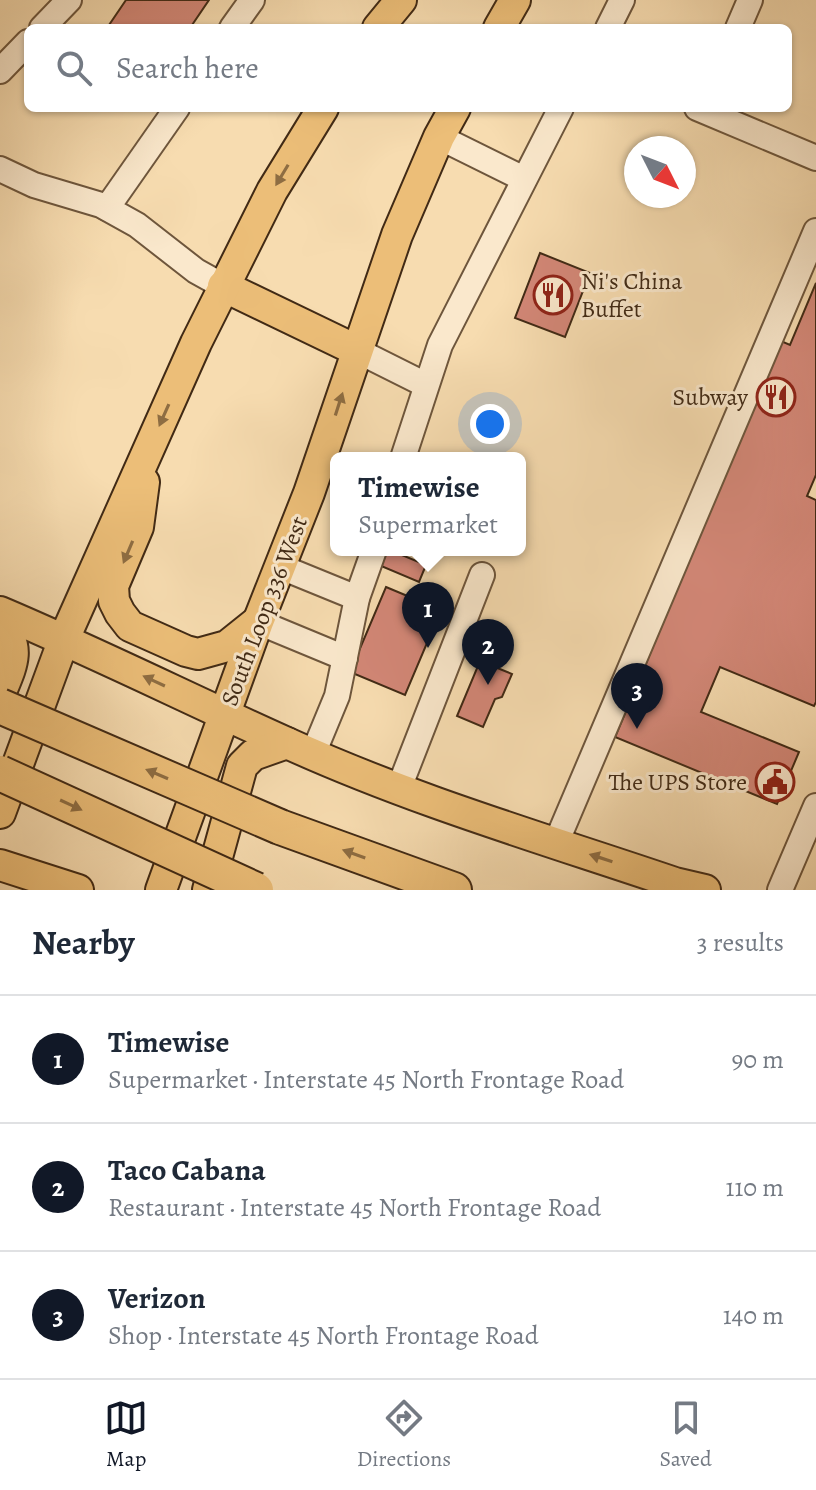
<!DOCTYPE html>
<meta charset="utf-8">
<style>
:root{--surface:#fff;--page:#f6f6f7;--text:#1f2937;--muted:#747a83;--line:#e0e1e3;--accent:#111827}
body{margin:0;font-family:Alegreya,serif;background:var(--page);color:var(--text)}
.compass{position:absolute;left:624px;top:136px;width:72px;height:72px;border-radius:50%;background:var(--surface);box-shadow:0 2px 6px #0004;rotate:132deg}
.you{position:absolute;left:490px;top:424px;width:28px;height:28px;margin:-20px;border:6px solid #fff;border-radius:50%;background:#1a73e8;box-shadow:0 0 0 12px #1a73e833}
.badge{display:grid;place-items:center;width:52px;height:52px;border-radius:50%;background:var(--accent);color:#fff;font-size:26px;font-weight:700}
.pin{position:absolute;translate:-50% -66px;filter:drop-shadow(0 2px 4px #0008)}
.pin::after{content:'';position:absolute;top:42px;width:28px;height:24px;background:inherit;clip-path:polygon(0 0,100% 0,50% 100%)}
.popup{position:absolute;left:330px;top:452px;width:196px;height:104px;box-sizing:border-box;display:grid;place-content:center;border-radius:12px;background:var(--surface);filter:drop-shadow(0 2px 6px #0005);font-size:26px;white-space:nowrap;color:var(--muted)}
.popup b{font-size:30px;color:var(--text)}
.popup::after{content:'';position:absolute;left:50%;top:100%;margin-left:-16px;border:16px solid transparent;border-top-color:var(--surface)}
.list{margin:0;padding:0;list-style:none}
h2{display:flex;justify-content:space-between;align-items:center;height:104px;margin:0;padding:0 32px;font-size:34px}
h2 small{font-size:26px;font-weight:400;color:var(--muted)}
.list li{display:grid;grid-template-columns:52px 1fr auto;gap:24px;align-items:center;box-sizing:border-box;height:128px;padding:0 32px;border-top:2px solid var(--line)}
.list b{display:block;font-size:30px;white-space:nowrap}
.list p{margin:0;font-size:26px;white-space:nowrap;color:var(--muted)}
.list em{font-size:26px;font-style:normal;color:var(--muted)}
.icon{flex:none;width:44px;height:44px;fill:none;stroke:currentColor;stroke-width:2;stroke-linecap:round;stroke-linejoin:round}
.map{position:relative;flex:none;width:816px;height:890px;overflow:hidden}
.search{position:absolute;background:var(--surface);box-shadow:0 2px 6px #0004;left:24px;right:24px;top:24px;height:88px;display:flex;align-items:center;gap:20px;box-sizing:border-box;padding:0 28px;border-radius:12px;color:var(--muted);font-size:30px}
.sheet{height:488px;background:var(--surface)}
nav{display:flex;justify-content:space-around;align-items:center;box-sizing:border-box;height:112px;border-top:2px solid var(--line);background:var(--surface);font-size:22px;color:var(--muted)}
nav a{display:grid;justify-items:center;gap:4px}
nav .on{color:var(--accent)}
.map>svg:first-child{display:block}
</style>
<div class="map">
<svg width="816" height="890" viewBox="0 0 816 890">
<rect width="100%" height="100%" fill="#f7dcb0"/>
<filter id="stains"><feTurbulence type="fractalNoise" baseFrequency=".0025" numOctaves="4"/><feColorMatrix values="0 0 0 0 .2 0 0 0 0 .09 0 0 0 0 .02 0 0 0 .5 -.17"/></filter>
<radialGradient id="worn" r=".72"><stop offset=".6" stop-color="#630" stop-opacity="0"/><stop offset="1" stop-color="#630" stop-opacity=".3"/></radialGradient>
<g fill="#d38777" stroke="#412a15" stroke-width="2">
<polygon points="126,0 209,0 190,28 107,28"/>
<polygon points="540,253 590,273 565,337 515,318"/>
<polygon points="816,283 816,475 807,496 816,500 816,702 814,706 720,667 701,712 799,752 777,804 615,737 781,341 790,345"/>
<polygon points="379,550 390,550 426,565 419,582 374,563"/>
<polygon points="386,587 441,610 405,695 350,672"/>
<polygon points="480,661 512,674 502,697 495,699 483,727 457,716"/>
</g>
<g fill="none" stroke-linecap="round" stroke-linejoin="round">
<defs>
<g id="minor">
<polyline points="42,28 69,0"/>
<polyline points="232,28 252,0"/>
<polyline points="608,28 622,0"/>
<polyline points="738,28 750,0"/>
<polyline points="0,71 28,42"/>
<polyline points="697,108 816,158"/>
<polyline points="439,137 524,179"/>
<polyline points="0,169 34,185 101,205 137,225 196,271 223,286"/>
<polyline points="107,208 177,108"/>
<polyline points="356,350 426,385"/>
<polyline points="403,458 440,345 561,108"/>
<polyline points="281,567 357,598"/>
<polyline points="258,622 345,658"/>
<polyline points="313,754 337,696 357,598 374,550"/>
<polyline points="399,788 482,575"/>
<polyline points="556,843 816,231"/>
<polyline points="780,890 816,806"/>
</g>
<g id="major">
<polyline points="378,28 401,0"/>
<polyline points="499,28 515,0"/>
<polyline points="223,286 356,350"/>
<polyline points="144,482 138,527 113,586 114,601 120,613 130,626 186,651 198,654 227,646 257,622"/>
<path d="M0,612c97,41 191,88 287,131 125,57 258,96 388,140l30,7"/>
<path d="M0,626c23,21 10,43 0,68"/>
<polyline points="0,813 64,639 196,343 272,191 323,108"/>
<polyline points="0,865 78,890"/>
<polyline points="161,890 258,622 309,493 397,235 439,137 455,108"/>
<polyline points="208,890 242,766 253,755 287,743"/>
</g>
<polyline id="highway" points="280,827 454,890"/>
</defs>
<use href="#minor" stroke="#6e563c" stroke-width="28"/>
<use href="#major" stroke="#412a15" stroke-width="34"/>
<use href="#highway" stroke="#412a15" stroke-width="38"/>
<use href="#minor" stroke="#fae8cc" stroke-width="24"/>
<use href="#major" stroke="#ecbe78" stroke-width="30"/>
<use href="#highway" stroke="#ecbe78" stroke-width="34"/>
<defs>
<g id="highway-bridge">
<polyline points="0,706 280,827"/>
<polyline points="0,773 256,890"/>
</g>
</defs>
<use href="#highway-bridge" stroke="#412a15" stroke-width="38" stroke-linecap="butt"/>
<use href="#highway-bridge" stroke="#ecbe78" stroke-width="34"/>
</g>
<defs><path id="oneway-solid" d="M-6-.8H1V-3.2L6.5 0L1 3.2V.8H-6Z" transform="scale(2)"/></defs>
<g fill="#8e6d42">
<use href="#oneway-solid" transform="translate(282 175) rotate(121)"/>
<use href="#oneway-solid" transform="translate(339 404) rotate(-72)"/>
<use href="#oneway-solid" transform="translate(164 415) rotate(114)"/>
<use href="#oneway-solid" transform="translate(128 552) rotate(113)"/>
<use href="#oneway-solid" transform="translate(154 681) rotate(-155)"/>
<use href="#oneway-solid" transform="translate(157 774) rotate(-157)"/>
<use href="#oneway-solid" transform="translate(71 805) rotate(25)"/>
<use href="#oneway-solid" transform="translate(354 854) rotate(-160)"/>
<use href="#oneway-solid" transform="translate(601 858) rotate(-162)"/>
</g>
<defs>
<symbol id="restaurant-ring" viewBox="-11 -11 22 22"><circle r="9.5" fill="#fae8cc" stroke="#8f2418" stroke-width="1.5"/><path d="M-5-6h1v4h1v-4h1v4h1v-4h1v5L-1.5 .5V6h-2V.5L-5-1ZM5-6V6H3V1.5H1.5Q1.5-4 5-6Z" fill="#8f2418"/></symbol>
<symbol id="civic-ring" viewBox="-11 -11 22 22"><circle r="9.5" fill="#fae8cc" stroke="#8f2418" stroke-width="1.5"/><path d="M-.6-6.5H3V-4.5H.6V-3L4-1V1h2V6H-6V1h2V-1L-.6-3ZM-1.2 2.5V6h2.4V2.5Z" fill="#8f2418"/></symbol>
</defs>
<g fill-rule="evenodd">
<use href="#restaurant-ring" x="531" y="273" width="44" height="44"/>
<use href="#restaurant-ring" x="754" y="375" width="44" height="44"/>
<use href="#civic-ring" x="753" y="760" width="44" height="44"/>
</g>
<g text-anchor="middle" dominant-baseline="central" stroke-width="6" stroke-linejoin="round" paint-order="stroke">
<g font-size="24" fill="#412a15" stroke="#fae8cc" text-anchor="end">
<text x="581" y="281" text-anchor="start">Ni's China<tspan x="581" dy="28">Buffet</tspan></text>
<text x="748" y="397">Subway</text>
<text x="747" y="782">The UPS Store</text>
</g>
<g font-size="24" fill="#412a15" stroke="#fae8cc">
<text transform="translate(264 611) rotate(-69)">South Loop 336 West</text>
</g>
</g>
<rect width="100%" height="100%" filter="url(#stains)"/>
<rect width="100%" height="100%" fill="url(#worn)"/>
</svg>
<svg class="compass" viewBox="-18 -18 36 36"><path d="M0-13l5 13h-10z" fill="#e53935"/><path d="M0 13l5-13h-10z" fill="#747a83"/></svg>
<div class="you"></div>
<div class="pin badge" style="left:428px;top:648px">1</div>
<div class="popup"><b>Timewise</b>Supermarket</div>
<div class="pin badge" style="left:488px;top:685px">2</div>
<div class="pin badge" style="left:637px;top:729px">3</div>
<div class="search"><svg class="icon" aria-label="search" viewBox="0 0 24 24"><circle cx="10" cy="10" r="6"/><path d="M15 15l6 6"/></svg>Search here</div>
</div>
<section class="sheet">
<h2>Nearby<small>3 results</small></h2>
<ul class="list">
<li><span class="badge">1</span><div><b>Timewise</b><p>Supermarket · Interstate 45 North Frontage Road</p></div><em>90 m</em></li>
<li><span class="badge">2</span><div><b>Taco Cabana</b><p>Restaurant · Interstate 45 North Frontage Road</p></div><em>110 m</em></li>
<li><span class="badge">3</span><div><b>Verizon</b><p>Shop · Interstate 45 North Frontage Road</p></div><em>140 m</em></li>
</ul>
</section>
<nav>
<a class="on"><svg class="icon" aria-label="map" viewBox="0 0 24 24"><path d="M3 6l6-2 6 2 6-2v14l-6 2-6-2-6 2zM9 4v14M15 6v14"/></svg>Map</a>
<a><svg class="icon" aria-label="directions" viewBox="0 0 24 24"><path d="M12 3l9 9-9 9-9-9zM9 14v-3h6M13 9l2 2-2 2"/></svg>Directions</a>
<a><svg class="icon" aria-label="saved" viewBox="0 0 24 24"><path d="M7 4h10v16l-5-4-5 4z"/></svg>Saved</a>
</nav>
